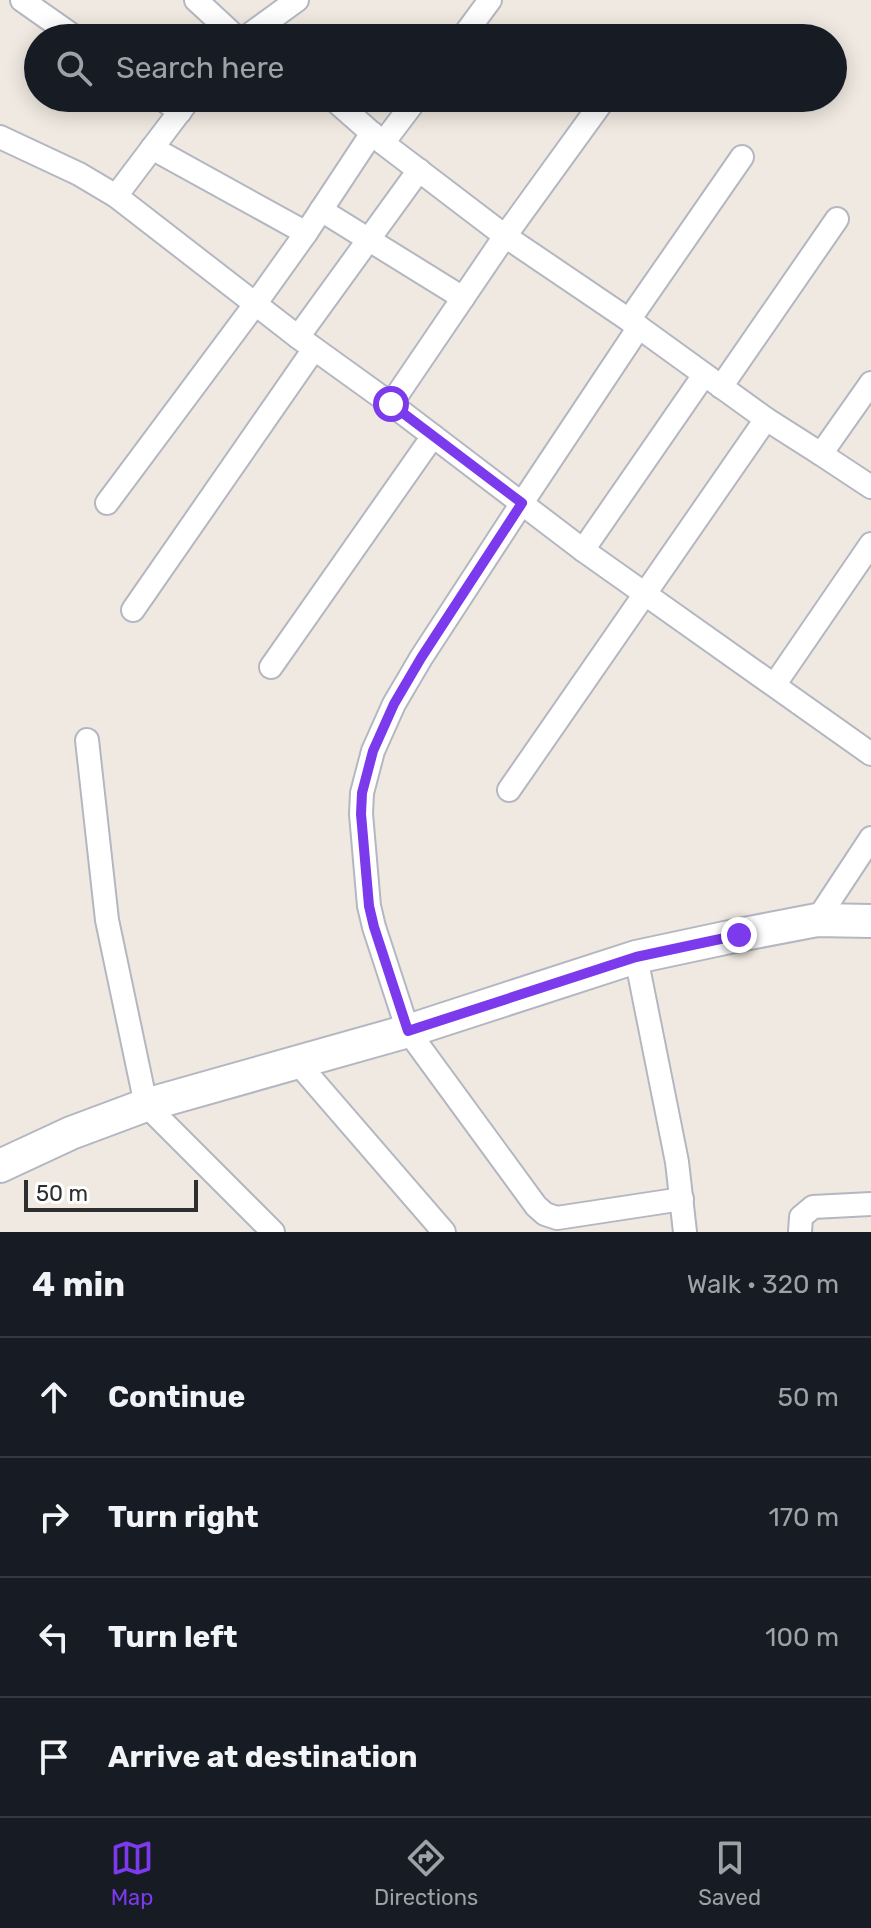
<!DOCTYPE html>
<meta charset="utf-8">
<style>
:root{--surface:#171b24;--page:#20242c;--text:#f1f3f6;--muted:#9ea1a6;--line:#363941;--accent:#7c3aed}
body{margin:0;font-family:Rubik,sans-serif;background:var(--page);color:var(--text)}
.scale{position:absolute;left:24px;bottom:20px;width:174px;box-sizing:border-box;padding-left:8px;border:4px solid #2e2e2e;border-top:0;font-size:22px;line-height:28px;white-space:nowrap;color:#2e2e2e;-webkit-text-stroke:6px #fff;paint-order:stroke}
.stop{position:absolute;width:24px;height:24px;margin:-18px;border:6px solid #7c3aed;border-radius:50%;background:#fff}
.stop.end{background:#7c3aed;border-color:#fff;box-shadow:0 2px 8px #0008}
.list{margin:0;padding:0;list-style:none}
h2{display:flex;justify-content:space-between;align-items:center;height:104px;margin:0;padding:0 32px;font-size:34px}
h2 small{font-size:26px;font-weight:400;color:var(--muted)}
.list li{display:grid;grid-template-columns:52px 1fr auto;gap:24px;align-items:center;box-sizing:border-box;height:120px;padding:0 32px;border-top:2px solid var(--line)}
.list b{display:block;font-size:30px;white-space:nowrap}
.list em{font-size:26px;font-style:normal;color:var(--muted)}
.icon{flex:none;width:44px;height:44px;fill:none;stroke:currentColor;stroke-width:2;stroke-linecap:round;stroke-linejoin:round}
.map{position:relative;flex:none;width:871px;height:1232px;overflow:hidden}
.search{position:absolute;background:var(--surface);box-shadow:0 4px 20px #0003;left:24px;right:24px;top:24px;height:88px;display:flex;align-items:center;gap:20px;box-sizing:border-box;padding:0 28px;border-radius:44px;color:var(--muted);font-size:30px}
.sheet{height:584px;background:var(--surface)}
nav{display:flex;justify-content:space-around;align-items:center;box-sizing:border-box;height:112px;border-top:2px solid var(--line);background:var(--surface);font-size:22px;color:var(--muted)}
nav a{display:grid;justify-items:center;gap:4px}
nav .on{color:var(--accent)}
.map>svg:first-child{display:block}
</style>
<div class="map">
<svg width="871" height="1232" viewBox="0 0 871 1232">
<rect width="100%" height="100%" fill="#efe9e1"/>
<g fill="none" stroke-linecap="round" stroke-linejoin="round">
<defs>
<g id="street">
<polyline points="22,0 76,38"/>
<polyline points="196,0 237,38"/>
<polyline points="245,38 297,0"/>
<polyline points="462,38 490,0"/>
<polyline points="161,98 180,112"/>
<polyline points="332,98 383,143 505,236 629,320 766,419 821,454"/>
<polyline points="0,137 79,174 116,196 298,337 391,404 583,550 871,754"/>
<polyline points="383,143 417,98"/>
<polyline points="152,148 306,233"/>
<polyline points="116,196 190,98"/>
<polyline points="321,210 463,298"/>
<polyline points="629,320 742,157"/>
<polyline points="639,327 522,503 421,658 394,704 373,751 362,793 361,814 369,906 374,927 408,1031 536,1206 545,1214 557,1218 682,1199"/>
<polyline points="298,337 419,170"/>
<polyline points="871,383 821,454 871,487"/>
<polyline points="721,387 837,219"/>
<polyline points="391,404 505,236 605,98"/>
<polyline points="107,503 256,303 306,233 372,133"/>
<polyline points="583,550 704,375"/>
<polyline points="133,610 314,349"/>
<polyline points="271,667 433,436"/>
<polyline points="775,684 871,544"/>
<polyline points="87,740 107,920 146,1105 273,1232"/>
<polyline points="509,790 766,419"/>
<polyline points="817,920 871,838"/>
<polyline points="636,957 677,1162 685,1232"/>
<polyline points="297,1062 444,1232"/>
<polyline points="800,1232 801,1217 813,1207 871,1204"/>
</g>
<polyline id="secondary" points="0,1166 71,1133 146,1105 408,1031 636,957 739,935 817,920 871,921"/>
</defs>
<use href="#street" stroke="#b4b7c1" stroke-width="26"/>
<use href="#secondary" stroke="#b4b7c1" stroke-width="36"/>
<use href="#street" stroke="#fff" stroke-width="22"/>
<use href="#secondary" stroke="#fff" stroke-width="32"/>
</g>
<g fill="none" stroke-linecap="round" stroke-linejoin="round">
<polyline stroke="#7c3aed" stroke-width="10" points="391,404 522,503 421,658 394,704 373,751 362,793 361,814 369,906 374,927 408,1031 636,957 739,935"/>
</g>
</svg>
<div class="scale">50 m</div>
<div class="stop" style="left:391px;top:404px"></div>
<div class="stop end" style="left:739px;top:935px"></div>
<div class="search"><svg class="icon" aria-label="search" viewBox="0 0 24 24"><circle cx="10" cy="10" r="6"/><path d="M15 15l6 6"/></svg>Search here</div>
</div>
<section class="sheet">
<h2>4 min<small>Walk · 320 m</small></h2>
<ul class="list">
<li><svg class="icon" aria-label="ahead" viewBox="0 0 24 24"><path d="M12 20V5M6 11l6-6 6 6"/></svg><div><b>Continue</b></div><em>50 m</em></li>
<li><svg class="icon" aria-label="right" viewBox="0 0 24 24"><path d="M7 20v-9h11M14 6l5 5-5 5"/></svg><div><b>Turn right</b></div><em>170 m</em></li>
<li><svg class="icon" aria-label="left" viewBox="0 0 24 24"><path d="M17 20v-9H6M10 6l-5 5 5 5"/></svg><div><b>Turn left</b></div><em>100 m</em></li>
<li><svg class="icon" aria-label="arrive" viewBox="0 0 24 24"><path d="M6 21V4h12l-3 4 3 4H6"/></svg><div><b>Arrive at destination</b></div></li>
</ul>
</section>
<nav>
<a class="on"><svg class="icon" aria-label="map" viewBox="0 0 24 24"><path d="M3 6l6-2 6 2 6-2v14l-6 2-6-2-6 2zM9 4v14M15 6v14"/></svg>Map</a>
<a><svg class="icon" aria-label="directions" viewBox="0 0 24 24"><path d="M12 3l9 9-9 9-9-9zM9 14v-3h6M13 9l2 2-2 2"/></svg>Directions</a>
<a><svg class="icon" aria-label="saved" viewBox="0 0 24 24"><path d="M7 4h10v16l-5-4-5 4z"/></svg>Saved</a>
</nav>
